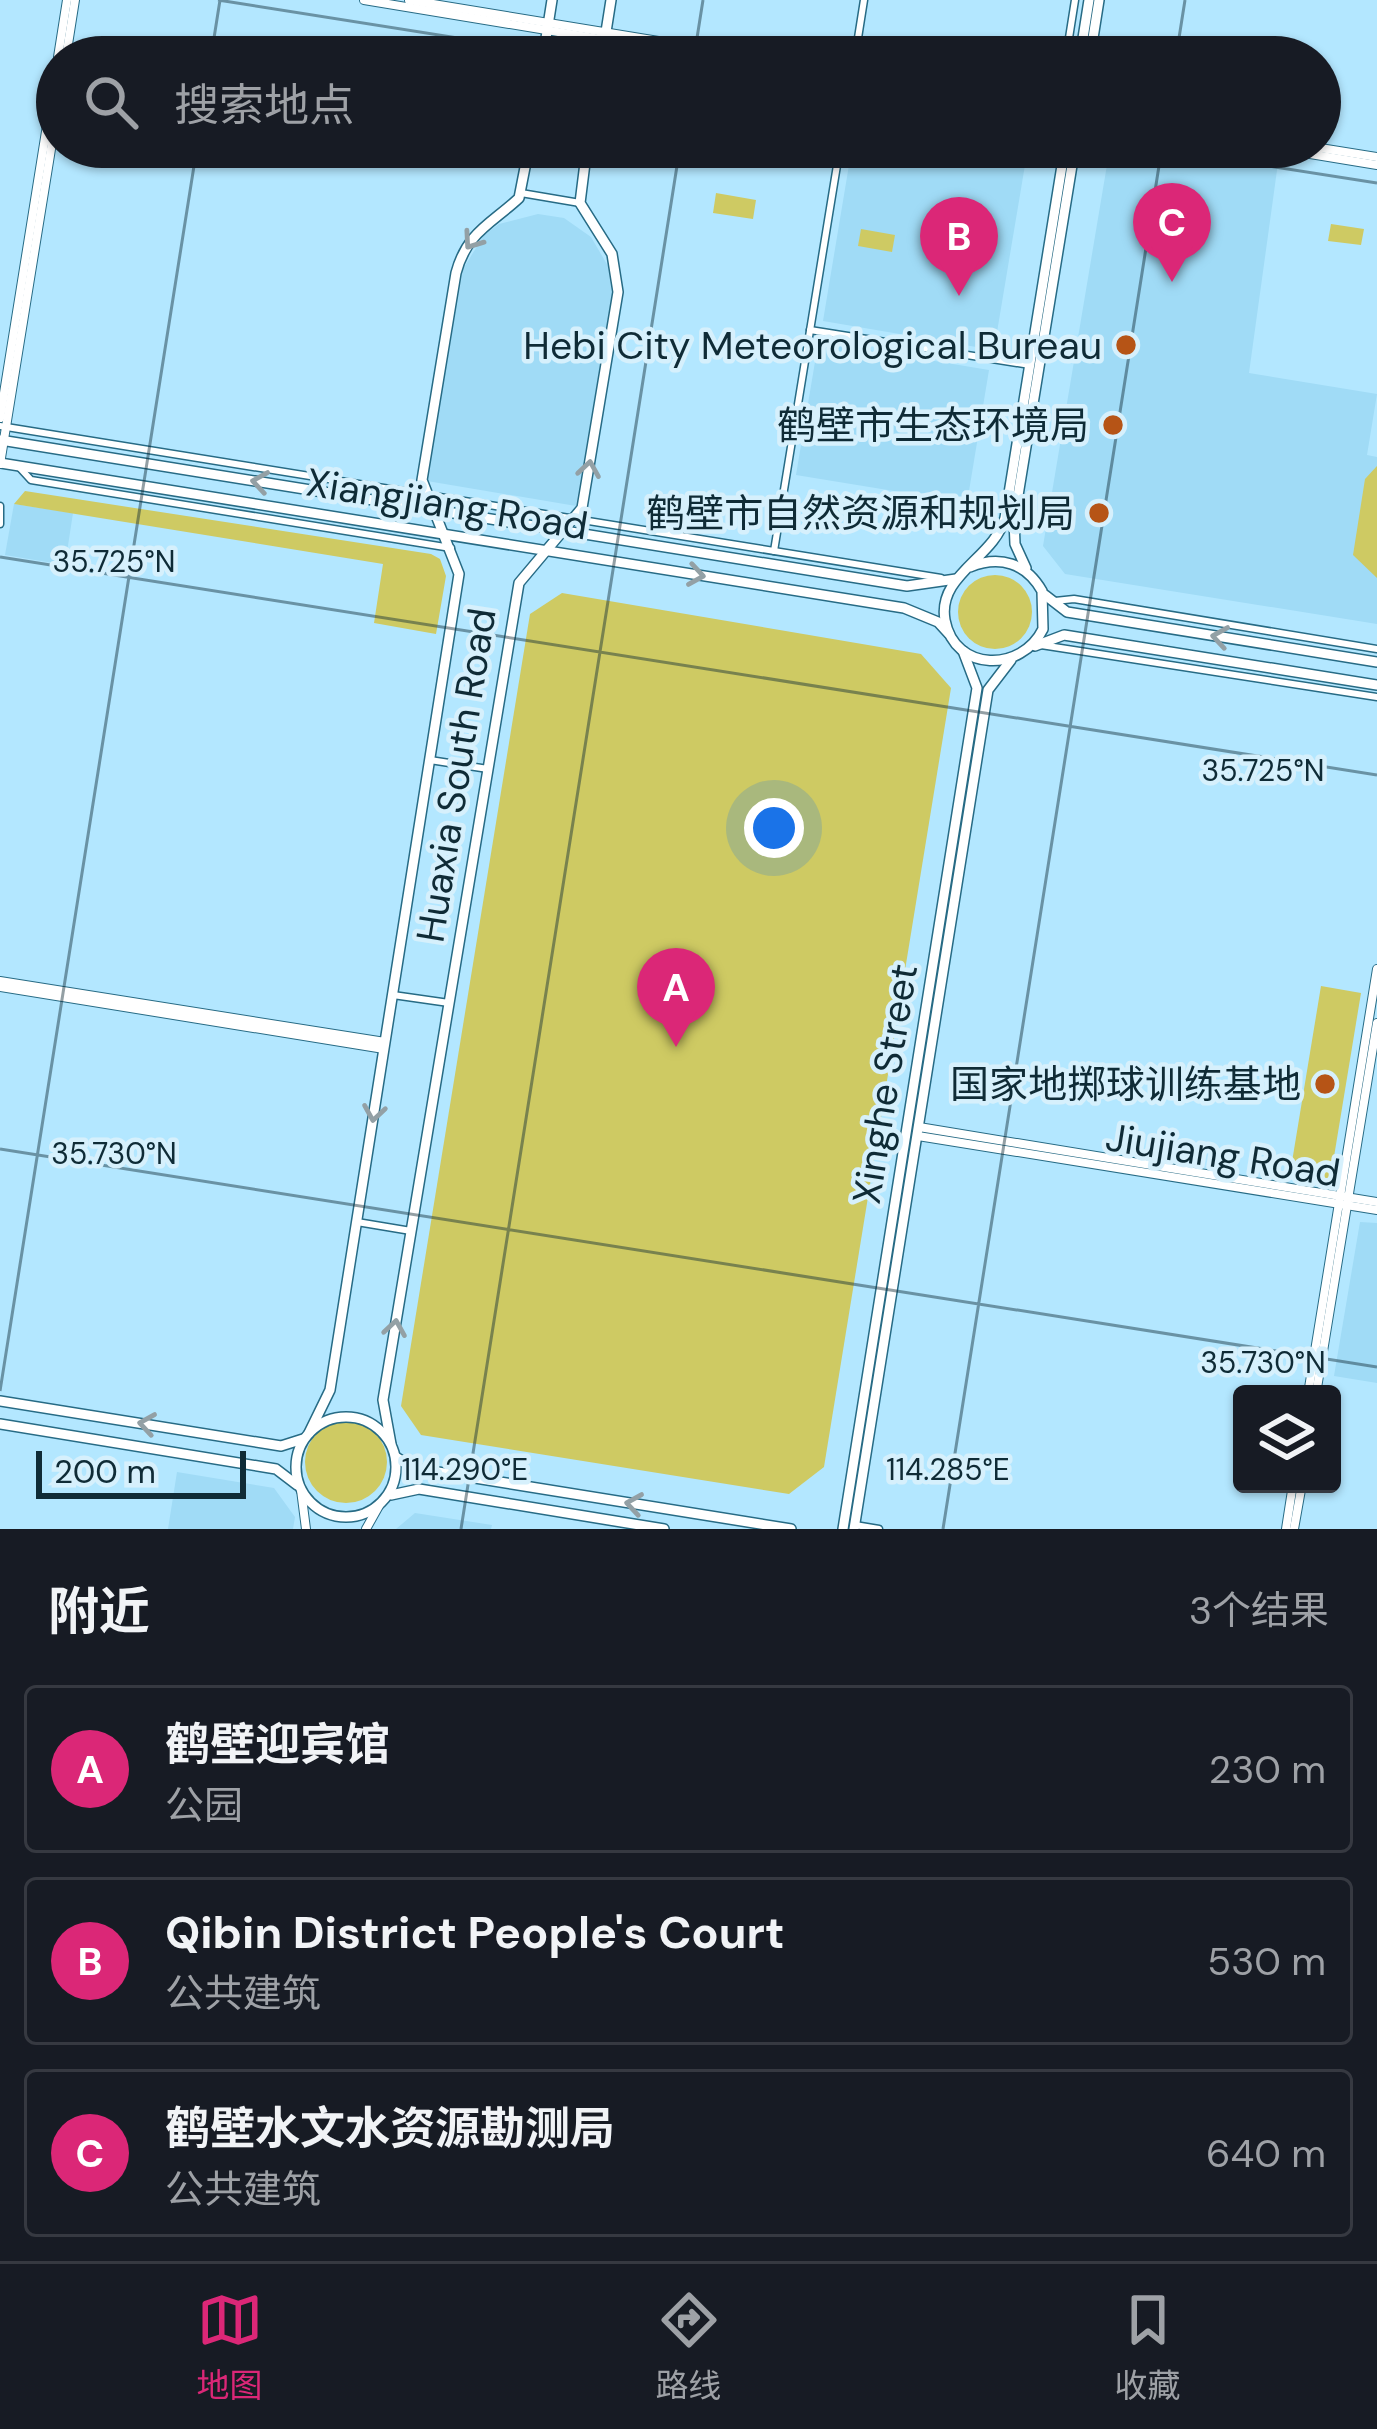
<!DOCTYPE html>
<html lang="zh">
<meta charset="utf-8">
<style>
:root{--surface:#171b24;--page:#242831;--text:#f1f3f6;--muted:#9ea1a6;--line:#363941;--accent:#db2777}
body{margin:0;font-family:"DM Sans","Noto Sans SC",sans-serif;background:var(--page);color:var(--text)}
.controls{position:absolute;right:36px;bottom:36px;display:grid;overflow:hidden;border-radius:12px;box-shadow:0 3px 9px #0004}
.controls button{width:108px;height:108px;display:grid;place-items:center;padding:0;border:0;border-bottom:3px solid var(--line);background:var(--surface);color:var(--text);font:60px sans-serif}
.scale{position:absolute;left:36px;bottom:30px;width:210px;box-sizing:border-box;padding-left:12px;border:6px solid #0f2b36;border-top:0;font-size:33px;line-height:42px;white-space:nowrap;color:#0f2b36;-webkit-text-stroke:9px #d6f0fc;paint-order:stroke}
.you{position:absolute;left:774px;top:828px;width:42px;height:42px;margin:-30px;border:9px solid #fff;border-radius:50%;background:#1a73e8;box-shadow:0 0 0 18px #1a73e833}
.badge{display:grid;place-items:center;width:78px;height:78px;border-radius:50%;background:var(--accent);color:#fff;font-size:39px;font-weight:700}
.pin{position:absolute;translate:-50% -99px;filter:drop-shadow(0 3px 6px #0008)}
.pin::after{content:'';position:absolute;top:63px;width:42px;height:36px;background:inherit;clip-path:polygon(0 0,100% 0,50% 100%)}
.list{margin:0;padding:0;list-style:none}
h2{display:flex;justify-content:space-between;align-items:center;height:156px;margin:0;padding:0 48px;font-size:51px}
h2 small{font-size:39px;font-weight:400;color:var(--muted)}
.list li{display:grid;grid-template-columns:78px 1fr auto;gap:36px;align-items:center;box-sizing:border-box;height:168px;margin:0 24px 24px;padding:0 24px;border:3px solid var(--line);border-radius:12px}
.list b{display:block;font-size:45px;white-space:nowrap}
.list p{margin:0;font-size:39px;white-space:nowrap;color:var(--muted)}
.list em{font-size:39px;font-style:normal;color:var(--muted)}
.icon{flex:none;width:66px;height:66px;fill:none;stroke:currentColor;stroke-width:2;stroke-linecap:round;stroke-linejoin:round}
.map{position:relative;flex:none;width:1377px;height:1529px;overflow:hidden}
.search{position:absolute;background:var(--surface);box-shadow:0 3px 9px #0004;left:36px;right:36px;top:36px;height:132px;display:flex;align-items:center;gap:30px;box-sizing:border-box;padding:0 42px;border-radius:66px;color:var(--muted);font-size:45px}
.sheet{height:732px;background:var(--surface)}
nav{display:flex;justify-content:space-around;align-items:center;box-sizing:border-box;height:168px;border-top:3px solid var(--line);background:var(--surface);font-size:33px;color:var(--muted)}
nav a{display:grid;justify-items:center;gap:6px}
nav .on{color:var(--accent)}
.map>svg:first-child{display:block}
</style>
<div class="map">
<svg width="1377" height="1529" viewBox="0 0 1377 1529">
<rect width="100%" height="100%" fill="#b3e7ff"/>
<g fill="#a0dbf6">
<polygon points="852,147 1028,147 994,350 823,321"/>
<polygon points="1110,147 1182,147 1278,163 1249,373 1377,394 1367,455 1377,457 1377,624 1065,574 1043,546"/>
<polygon points="538,214 564,218 591,237 608,266 612,294 576,506 427,481 463,269 484,235 499,224"/>
<polygon points="826,343 989,370 967,503 796,475 816,356"/>
<polygon points="14,504 73,513 65,565 5,555"/>
<polygon points="1360,1222 1377,1223 1377,1383 1334,1376"/>
<polygon points="177,1472 274,1488 295,1517 293,1529 168,1529"/>
<polygon points="415,1513 492,1525 491,1529 396,1529"/>
</g>
<g fill="#ceca63">
<polygon points="716,193 756,200 753,219 713,213"/>
<polygon points="1331,224 1364,229 1361,245 1328,241"/>
<polygon points="861,229 895,235 892,252 858,246"/>
<polygon points="1377,466 1377,578 1353,555 1365,479"/>
<polygon points="25,491 431,554 440,559 446,576 436,634 374,623 383,564 14,504"/>
<circle cx="995" cy="612" r="37"/>
<polygon points="562,593 921,654 951,688 824,1467 789,1494 421,1435 401,1406 530,614"/>
<polygon points="1321,986 1361,993 1330,1181 1290,1174"/>
<circle cx="346" cy="1462" r="41"/>
</g>
<g fill="none" stroke-linecap="round" stroke-linejoin="round">
<defs>
<g id="minor">
<polyline points="855,57 864,0"/>
<polyline points="1066,57 1075,0"/>
<polyline points="521,193 580,203"/>
<polyline points="810,330 1030,365"/>
<polyline points="0,426 941,578"/>
<polyline points="20,468 31,480 451,548"/>
<polyline points="0,506 0,524"/>
<polyline points="774,551 840,147"/>
<polyline points="1055,601 1074,599 1377,649"/>
<polyline points="1041,645 1377,697"/>
<polyline points="430,760 488,769"/>
<polyline points="393,995 449,1003"/>
<polyline points="357,1222 411,1231"/>
<polyline points="855,1525 879,1529"/>
</g>
<g id="tertiary">
<polyline points="364,0 709,57"/>
<polyline points="409,0 756,57"/>
<polyline points="58,57 67,0"/>
<polyline points="66,57 75,0"/>
<polyline points="1267,147 1377,165"/>
<polyline points="1314,147 1377,157"/>
<polyline points="0,418 57,63"/>
<polyline points="0,464 57,112"/>
<polyline points="0,981 385,1042"/>
<polyline points="0,987 384,1049"/>
<polyline points="919,1127 1377,1202"/>
<polyline points="918,1136 1377,1210"/>
<polyline points="1308,1394 1377,969"/>
<polyline points="1316,1394 1377,1023"/>
<polyline points="301,1490 306,1529"/>
<polyline points="366,1529 380,1504"/>
<polyline points="1286,1529 1293,1484"/>
<polyline points="1294,1529 1302,1484"/>
</g>
<g id="secondary">
<polyline points="543,57 552,0"/>
<polyline points="602,57 611,0"/>
<polyline points="1080,57 1089,0"/>
<polyline points="1090,57 1099,0"/>
<polyline points="0,440 907,586 956,579"/>
<polyline points="0,463 904,608 938,622 949,634"/>
<path d="M970,567c30,-12 56,-4 72,24l1,38c-21,43 -88,44 -98,-9 -8,-45 49,-62 60,-102l60,-371"/>
<polyline points="1026,568 1015,544 1014,520 1075,147"/>
<polyline points="1045,595 1067,612 1377,662"/>
<polyline points="1035,646 1064,635 1377,685"/>
<polyline points="0,1401 281,1446 303,1439"/>
<circle cx="346" cy="1467" r="50"/>
<polyline points="0,1424 276,1469 297,1485"/>
<path d="M309,1433l21,-43 129,-816 -37,-94 34,-207c11,-41 35,-49 63,-75l10,-51"/>
<polyline points="391,1444 383,1400 519,583 582,508 618,292 612,254 580,203 587,147"/>
<polyline points="396,1457 413,1468 791,1529"/>
<polyline points="391,1495 419,1489 664,1529"/>
<polyline points="843,1529 977,688 963,651"/>
<polyline points="854,1529 988,690 1011,660"/>
</g>
</defs>
<use href="#minor" stroke="#276b85" stroke-width="9"/>
<use href="#tertiary" stroke="#276b85" stroke-width="10"/>
<use href="#secondary" stroke="#276b85" stroke-width="12"/>
<use href="#minor" stroke="#fff" stroke-width="6"/>
<use href="#tertiary" stroke="#fff" stroke-width="8"/>
<use href="#secondary" stroke="#fff" stroke-width="9"/>
</g>
<defs><path id="oneway-chevron" d="M-2-3.5L2.5 0L-2 3.5" fill="none" stroke-width="1.6" stroke-linecap="round" stroke-linejoin="round" transform="scale(3)"/></defs>
<g stroke="#93a0a5">
<use href="#oneway-chevron" transform="translate(472 241) rotate(125)"/>
<use href="#oneway-chevron" transform="translate(589 469) rotate(-81)"/>
<use href="#oneway-chevron" transform="translate(260 482) rotate(-171)"/>
<use href="#oneway-chevron" transform="translate(696 575) rotate(9)"/>
<use href="#oneway-chevron" transform="translate(1220 637) rotate(-171)"/>
<use href="#oneway-chevron" transform="translate(374 1113) rotate(99)"/>
<use href="#oneway-chevron" transform="translate(395 1328) rotate(-81)"/>
<use href="#oneway-chevron" transform="translate(147 1424) rotate(-171)"/>
<use href="#oneway-chevron" transform="translate(634 1504) rotate(-171)"/>
</g>
<path fill="none" stroke="#0f2b36" stroke-width="3" stroke-opacity="0.45" d="M218,0l360,57M211,57l9,-57M694,57l9,-57M1176,57l9,-57M1147,147l230,36M0,557l1377,218M0,1149l1377,218M0,1391l197,-1244M461,1529l219,-1382M943,1529l219,-1382"/>
<g fill="#b65416" stroke="#d6f0fc" stroke-width="4.5">
<circle cx="1126" cy="345" r="12"/>
<circle cx="1113" cy="425" r="12"/>
<circle cx="1099" cy="513" r="12"/>
<circle cx="1325" cy="1084" r="12"/>
</g>
<g text-anchor="middle" dominant-baseline="central" stroke-width="9" stroke-linejoin="round" paint-order="stroke">
<g font-size="39" fill="#0f2b36" stroke="#d6f0fc" text-anchor="end">
<text x="1102" y="345">Hebi City Meteorological Bureau</text>
<text x="1089" y="425">鹤壁市生态环境局</text>
<text x="1075" y="513">鹤壁市自然资源和规划局</text>
<text x="1301" y="1084">国家地掷球训练基地</text>
</g>
<g font-size="39" fill="#0f2b36" stroke="#d6f0fc">
<text transform="translate(447 504) rotate(9)">Xiangjiang Road</text>
<text transform="translate(456 775) rotate(-81)">Huaxia South Road</text>
<text transform="translate(885 1084) rotate(-81)">Xinghe Street</text>
<text transform="translate(1223 1155) rotate(9)">Jiujiang Road</text>
</g>
</g>
<g font-size="30" text-anchor="middle" fill="#0f2b36" stroke="#d6f0fc" stroke-width="9" stroke-linejoin="round" paint-order="stroke">
<text x="114" y="572">35.725°N</text>
<text x="1263" y="781">35.725°N</text>
<text x="114" y="1164">35.730°N</text>
<text x="1263" y="1373">35.730°N</text>
<text x="465" y="1480">114.290°E</text>
<text x="948" y="1480">114.285°E</text>
</g>
</svg>
<div class="controls">
<button><svg class="icon" aria-label="layers" viewBox="0 0 24 24"><path d="M12 4l9 5-9 5-9-5zM3 14l9 5 9-5"/></svg></button>
</div>
<div class="scale">200 m</div>
<div class="you"></div>
<div class="pin badge" style="left:676px;top:1047px">A</div>
<div class="pin badge" style="left:959px;top:296px">B</div>
<div class="pin badge" style="left:1172px;top:282px">C</div>
<div class="search"><svg class="icon" aria-label="search" viewBox="0 0 24 24"><circle cx="10" cy="10" r="6"/><path d="M15 15l6 6"/></svg>搜索地点</div>
</div>
<section class="sheet">
<h2>附近<small>3个结果</small></h2>
<ul class="list">
<li><span class="badge">A</span><div><b>鹤壁迎宾馆</b><p>公园</p></div><em>230 m</em></li>
<li><span class="badge">B</span><div><b>Qibin District People's Court</b><p>公共建筑</p></div><em>530 m</em></li>
<li><span class="badge">C</span><div><b>鹤壁水文水资源勘测局</b><p>公共建筑</p></div><em>640 m</em></li>
</ul>
</section>
<nav>
<a class="on"><svg class="icon" aria-label="map" viewBox="0 0 24 24"><path d="M3 6l6-2 6 2 6-2v14l-6 2-6-2-6 2zM9 4v14M15 6v14"/></svg>地图</a>
<a><svg class="icon" aria-label="directions" viewBox="0 0 24 24"><path d="M12 3l9 9-9 9-9-9zM9 14v-3h6M13 9l2 2-2 2"/></svg>路线</a>
<a><svg class="icon" aria-label="saved" viewBox="0 0 24 24"><path d="M7 4h10v16l-5-4-5 4z"/></svg>收藏</a>
</nav>
